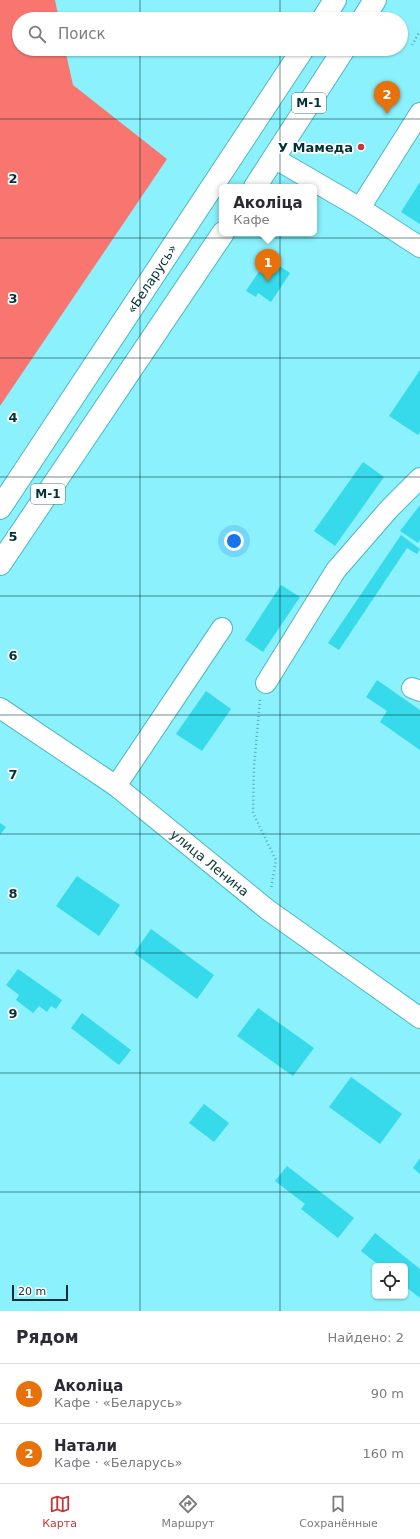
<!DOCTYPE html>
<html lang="ru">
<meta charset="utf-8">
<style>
:root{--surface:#fff;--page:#f2f2f3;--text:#2b2b33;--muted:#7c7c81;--line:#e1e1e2;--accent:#c63738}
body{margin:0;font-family:"DejaVu Sans",sans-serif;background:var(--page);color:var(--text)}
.controls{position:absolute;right:12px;bottom:12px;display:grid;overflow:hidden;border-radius:6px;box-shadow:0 1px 3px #0004}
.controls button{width:36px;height:36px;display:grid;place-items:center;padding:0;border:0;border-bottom:1px solid var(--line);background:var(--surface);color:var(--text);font:20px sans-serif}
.scale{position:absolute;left:12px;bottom:10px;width:56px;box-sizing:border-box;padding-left:4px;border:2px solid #023236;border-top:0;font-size:11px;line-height:14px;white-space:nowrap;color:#023236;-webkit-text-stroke:3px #fff;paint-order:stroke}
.you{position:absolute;left:234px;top:541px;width:14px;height:14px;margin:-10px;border:3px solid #fff;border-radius:50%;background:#1a73e8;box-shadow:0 0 0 6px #1a73e833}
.badge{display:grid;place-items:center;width:26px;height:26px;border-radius:50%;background:var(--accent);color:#fff;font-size:13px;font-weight:700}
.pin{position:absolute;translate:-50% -33px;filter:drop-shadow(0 1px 2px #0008)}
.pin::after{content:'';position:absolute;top:21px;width:14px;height:12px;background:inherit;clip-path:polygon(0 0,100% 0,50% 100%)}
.popup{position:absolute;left:219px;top:184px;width:98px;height:52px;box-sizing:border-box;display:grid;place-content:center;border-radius:6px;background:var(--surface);filter:drop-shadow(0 1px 3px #0005);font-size:13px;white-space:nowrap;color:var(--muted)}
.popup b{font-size:15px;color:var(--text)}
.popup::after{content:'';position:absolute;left:50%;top:100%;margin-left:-8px;border:8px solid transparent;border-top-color:var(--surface)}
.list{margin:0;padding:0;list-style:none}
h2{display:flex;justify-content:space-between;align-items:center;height:52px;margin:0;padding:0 16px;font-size:17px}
h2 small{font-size:13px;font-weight:400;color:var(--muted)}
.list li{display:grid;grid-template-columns:26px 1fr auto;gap:12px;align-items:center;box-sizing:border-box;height:60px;padding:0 16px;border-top:1px solid var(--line)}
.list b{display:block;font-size:15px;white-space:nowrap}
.list p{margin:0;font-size:13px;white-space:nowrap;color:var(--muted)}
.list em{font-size:13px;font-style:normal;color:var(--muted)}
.icon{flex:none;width:22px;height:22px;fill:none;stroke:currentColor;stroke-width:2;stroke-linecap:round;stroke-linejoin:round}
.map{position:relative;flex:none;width:420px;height:1311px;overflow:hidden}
.search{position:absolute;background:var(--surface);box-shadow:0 1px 3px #0004;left:12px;right:12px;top:12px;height:44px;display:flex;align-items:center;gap:10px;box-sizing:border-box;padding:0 14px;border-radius:22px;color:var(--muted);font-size:15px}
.sheet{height:172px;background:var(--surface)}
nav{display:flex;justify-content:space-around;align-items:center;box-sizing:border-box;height:56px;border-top:1px solid var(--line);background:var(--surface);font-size:11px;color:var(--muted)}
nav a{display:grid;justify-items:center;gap:2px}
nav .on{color:var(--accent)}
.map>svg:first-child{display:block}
</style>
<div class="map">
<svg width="420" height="1311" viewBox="0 0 420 1311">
<rect width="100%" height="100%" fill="#8bf1fc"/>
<polygon fill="#f97670" points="0,0 55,0 59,19 19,19 19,49 65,49 73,85 167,159 0,406"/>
<g fill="#36daea">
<polygon points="420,182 420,224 401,212"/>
<polygon points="268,258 290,273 271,302 258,293 256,297 246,291"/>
<polygon points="420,370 420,432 418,435 389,416"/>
<polygon points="363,462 384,477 335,546 314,531"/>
<polygon points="420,505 420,540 418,543 400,531"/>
<polygon points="401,535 420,549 417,554 407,548 339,650 328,643"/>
<polygon points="281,585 300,597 263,652 245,640"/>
<polygon points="377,680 420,710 420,750 380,722 387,711 366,697"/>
<polygon points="206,691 231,709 202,751 176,734"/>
<polygon points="0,823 6,827 0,835"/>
<polygon points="77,876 120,905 99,936 56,906"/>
<polygon points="151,929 214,975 197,999 134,953"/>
<polygon points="18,969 62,1000 56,1009 51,1006 47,1012 39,1006 33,1013 16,1000 19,995 6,985"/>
<polygon points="258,1008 314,1048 293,1076 237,1036"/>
<polygon points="82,1013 131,1050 119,1065 71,1028"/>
<polygon points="351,1077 402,1114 380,1144 329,1107"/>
<polygon points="204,1104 229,1123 214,1142 189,1123"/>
<polygon points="420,1158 420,1174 413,1168"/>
<polygon points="287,1166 354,1218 338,1238 301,1209 305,1204 275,1181"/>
<polygon points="375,1233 420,1269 420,1298 405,1286 405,1266 380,1266 361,1251"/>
</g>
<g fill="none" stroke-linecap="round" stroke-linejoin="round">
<defs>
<g id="minor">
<polyline points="274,158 360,208 420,247"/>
<polyline points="360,208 420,113"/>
<polyline points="266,683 336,570 390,508 420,478"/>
<polyline points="412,688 420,691"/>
<path id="s1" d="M0,708l116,78 152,124 152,108"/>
<polyline points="116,786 222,628"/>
</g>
<g id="highway">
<polyline points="323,19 335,0"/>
<polyline points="363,19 375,0"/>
<polyline points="255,187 344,49"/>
<path id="s2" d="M0,508l303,-459"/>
<polyline points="0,564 223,233"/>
</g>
</defs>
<use href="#minor" stroke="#4fb7c2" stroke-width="22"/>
<use href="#highway" stroke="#4fb7c2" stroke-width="24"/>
<g stroke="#59abb3" stroke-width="2.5" stroke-dasharray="1 3" stroke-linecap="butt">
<polyline points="412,45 420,31"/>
<polyline points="260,700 254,766 253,813 276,860 271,889"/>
</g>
<use href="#minor" stroke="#fff" stroke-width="20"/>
<use href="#highway" stroke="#fff" stroke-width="22"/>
</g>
<path fill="none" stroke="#023236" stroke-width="1" stroke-opacity="0.55" d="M140,0v19M280,0v19M140,49v1262M280,49v1262M0,119h420M0,238h420M0,358h420M0,477h420M0,596h420M0,715h420M0,834h420M0,953h420M0,1073h420M0,1192h420"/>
<circle fill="#c63738" stroke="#fff" stroke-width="1.5" cx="361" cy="147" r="4"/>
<g text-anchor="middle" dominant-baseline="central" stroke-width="3.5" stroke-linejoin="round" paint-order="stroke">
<g fill="#fff" stroke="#4e7072" stroke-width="1">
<rect x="292" y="93" width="34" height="20" rx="3"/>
<rect x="31" y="484" width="34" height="20" rx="3"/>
</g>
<g font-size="12" font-weight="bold" fill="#023236">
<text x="309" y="103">М-1</text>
<text x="48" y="494">М-1</text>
</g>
<g font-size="13" font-weight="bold" fill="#023236" stroke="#fff" text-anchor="end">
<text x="353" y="147">У Мамеда</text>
</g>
<g font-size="13" fill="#023236" stroke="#fff">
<text stroke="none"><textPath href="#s2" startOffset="275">«Беларусь»</textPath></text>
<text stroke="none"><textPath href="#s1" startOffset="261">улица Ленина</textPath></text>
</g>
</g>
<g font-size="13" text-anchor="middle" font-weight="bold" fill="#023236" stroke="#fff" stroke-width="3.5" stroke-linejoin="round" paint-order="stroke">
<text x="13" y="183">2</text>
<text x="13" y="303">3</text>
<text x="13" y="422">4</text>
<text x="13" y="541">5</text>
<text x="13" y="660">6</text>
<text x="13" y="779">7</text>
<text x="13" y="898">8</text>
<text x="13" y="1018">9</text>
</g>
</svg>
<div class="controls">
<button><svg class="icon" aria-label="locate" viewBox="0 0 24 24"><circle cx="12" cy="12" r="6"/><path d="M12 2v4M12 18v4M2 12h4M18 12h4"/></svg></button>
</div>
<div class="scale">20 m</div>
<div class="you"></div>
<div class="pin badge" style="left:268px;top:282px;background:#e8710a">1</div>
<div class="popup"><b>Аколiца</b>Кафе</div>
<div class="pin badge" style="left:387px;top:114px;background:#e8710a">2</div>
<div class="search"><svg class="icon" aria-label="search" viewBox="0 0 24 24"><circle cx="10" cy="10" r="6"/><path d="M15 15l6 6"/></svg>Поиск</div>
</div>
<section class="sheet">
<h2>Рядом<small>Найдено: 2</small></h2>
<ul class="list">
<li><span class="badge" style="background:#e8710a">1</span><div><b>Аколiца</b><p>Кафе · «Беларусь»</p></div><em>90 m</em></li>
<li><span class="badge" style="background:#e8710a">2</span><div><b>Натали</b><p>Кафе · «Беларусь»</p></div><em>160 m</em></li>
</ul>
</section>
<nav>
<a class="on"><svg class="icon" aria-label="map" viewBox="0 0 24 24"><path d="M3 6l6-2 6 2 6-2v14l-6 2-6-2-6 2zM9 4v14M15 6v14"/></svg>Карта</a>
<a><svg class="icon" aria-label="directions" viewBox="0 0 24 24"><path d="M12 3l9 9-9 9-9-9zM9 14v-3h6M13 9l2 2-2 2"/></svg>Маршрут</a>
<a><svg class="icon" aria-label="saved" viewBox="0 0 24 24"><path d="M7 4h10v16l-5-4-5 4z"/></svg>Сохранённые</a>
</nav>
